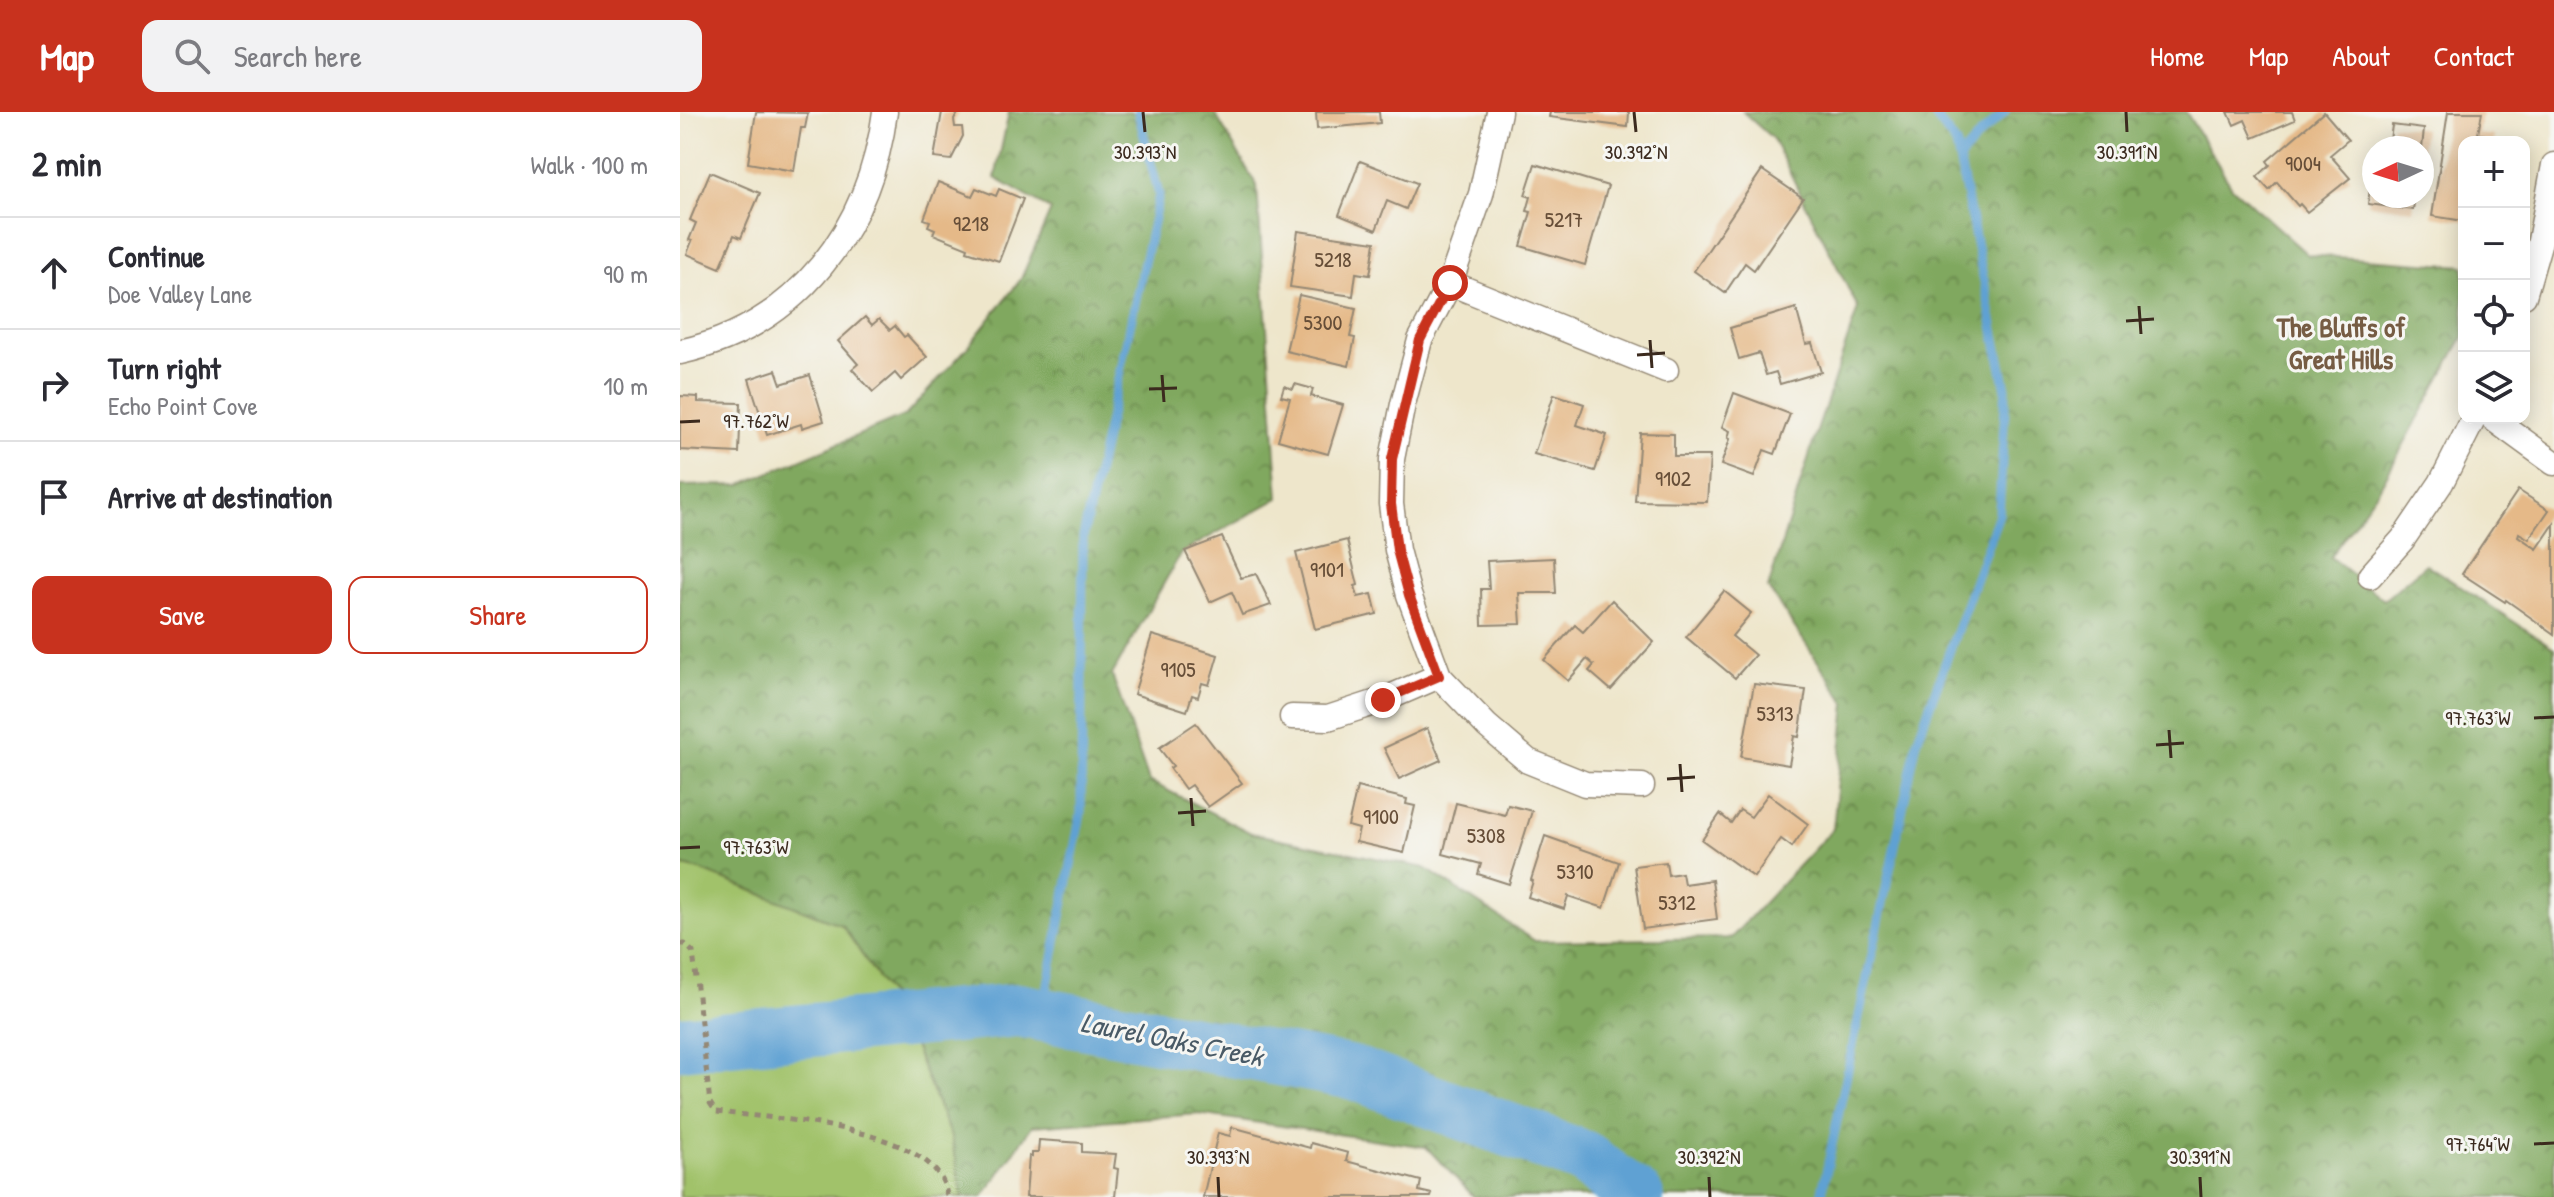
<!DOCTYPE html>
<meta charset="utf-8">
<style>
:root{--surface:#fff;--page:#f2f2f3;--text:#2b2b33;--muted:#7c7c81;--line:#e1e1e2;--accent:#c8321e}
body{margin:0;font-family:"Patrick Hand",sans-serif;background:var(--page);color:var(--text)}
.controls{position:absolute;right:24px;top:24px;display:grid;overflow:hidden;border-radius:16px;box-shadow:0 4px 20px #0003}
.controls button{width:72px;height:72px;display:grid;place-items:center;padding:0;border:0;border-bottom:2px solid var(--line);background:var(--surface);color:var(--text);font:40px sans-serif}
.compass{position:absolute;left:1682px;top:24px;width:72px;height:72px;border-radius:50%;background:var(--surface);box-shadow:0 4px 20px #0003;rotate:266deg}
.stop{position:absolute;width:24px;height:24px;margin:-18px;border:6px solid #c8321e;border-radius:50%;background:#fff}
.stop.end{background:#c8321e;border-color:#fff;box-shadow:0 2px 8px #0008}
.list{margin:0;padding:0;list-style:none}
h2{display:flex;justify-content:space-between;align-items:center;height:104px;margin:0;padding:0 32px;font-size:34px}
h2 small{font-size:26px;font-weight:400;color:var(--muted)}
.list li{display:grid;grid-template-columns:52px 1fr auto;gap:24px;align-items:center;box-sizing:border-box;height:112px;padding:0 32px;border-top:2px solid var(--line)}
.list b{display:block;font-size:30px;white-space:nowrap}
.list p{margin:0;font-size:26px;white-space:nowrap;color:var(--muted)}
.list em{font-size:26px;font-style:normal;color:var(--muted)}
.actions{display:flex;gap:16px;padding:24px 32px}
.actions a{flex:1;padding:18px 0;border:2px solid var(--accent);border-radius:16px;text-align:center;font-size:28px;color:var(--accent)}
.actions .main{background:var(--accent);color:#fff}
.icon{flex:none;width:44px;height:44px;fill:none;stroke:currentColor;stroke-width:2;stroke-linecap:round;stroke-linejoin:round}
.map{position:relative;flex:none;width:1874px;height:1085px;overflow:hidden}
header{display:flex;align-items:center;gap:48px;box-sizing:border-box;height:112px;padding:0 40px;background:var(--accent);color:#fff}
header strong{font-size:38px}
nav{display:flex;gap:44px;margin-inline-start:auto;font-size:28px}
.search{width:560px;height:72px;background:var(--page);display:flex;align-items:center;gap:20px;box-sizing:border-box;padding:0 28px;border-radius:16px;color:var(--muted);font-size:30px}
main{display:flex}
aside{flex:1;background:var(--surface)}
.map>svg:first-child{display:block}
</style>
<header>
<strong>Map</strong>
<div class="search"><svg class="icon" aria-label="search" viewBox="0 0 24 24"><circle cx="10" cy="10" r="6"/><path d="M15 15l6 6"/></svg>Search here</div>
<nav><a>Home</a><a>Map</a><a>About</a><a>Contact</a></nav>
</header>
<main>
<aside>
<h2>2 min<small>Walk · 100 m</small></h2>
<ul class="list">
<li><svg class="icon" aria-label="ahead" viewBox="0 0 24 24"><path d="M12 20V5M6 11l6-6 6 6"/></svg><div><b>Continue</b><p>Doe Valley Lane</p></div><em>90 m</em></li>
<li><svg class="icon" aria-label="right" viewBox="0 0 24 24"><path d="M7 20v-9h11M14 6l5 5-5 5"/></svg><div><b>Turn right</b><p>Echo Point Cove</p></div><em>10 m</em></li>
<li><svg class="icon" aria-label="arrive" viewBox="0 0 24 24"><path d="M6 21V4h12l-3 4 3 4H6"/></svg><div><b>Arrive at destination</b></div></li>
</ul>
<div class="actions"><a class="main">Save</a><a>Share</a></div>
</aside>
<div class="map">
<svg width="1874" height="1085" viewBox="0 0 1874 1085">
<defs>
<pattern id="forest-crowns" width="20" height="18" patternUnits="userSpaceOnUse" patternTransform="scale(2)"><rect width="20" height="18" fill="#80a85e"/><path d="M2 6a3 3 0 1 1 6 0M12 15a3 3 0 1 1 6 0" fill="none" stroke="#6a894d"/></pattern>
</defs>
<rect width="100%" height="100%" fill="#f6f6f2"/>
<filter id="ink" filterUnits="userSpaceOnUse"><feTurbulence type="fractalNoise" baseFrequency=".0125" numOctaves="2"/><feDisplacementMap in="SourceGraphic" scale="16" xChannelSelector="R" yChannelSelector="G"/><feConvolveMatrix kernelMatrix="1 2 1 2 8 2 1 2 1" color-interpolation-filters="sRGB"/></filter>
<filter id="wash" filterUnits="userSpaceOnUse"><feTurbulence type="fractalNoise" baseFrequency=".006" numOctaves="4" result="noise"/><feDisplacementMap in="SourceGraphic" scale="32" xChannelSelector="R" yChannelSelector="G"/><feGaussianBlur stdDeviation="1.8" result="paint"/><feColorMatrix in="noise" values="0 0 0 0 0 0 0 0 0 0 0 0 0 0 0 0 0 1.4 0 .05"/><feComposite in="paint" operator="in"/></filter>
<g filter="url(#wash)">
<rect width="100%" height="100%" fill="#eee6cb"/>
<polygon fill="#a1c26a" stroke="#6e7644" stroke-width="2" points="0,753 20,758 162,813 219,897 271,1025 283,1085 0,1085"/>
<polygon fill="url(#forest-crowns)" stroke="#5e693e" stroke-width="2" points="329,0 534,0 577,74 599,386 501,441 432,563 469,669 571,721 745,756 855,829 1051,826 1153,717 1166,591 1088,476 1133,331 1178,196 1093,27 1063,0 1506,0 1552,75 1628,143 1784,154 1784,224 1699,377 1650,445 1704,488 1746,452 1874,536 1874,1085 794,1085 746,1035 518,1002 352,1014 303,1085 283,1085 271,1025 219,897 162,813 20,758 0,753 0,374 60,373 226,303 286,237 341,167 371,98 315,66"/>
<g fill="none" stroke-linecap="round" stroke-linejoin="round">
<g stroke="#5fa1d3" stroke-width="9">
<polyline points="1279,47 1301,22 1325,0"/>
<polyline points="362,903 401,701 403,425 479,83 458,0"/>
<polyline points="1141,1085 1237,629 1319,402 1326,277 1276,32 1252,0"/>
</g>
<polyline stroke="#5fa1d3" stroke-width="54" points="0,931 338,898 674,961 903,1045 957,1085"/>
</g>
<g id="blocks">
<g fill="#e5b988">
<polygon points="76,0 128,1 125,16 121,16 114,59 68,51"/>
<polygon points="262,0 279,0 274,8 275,15 282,15 283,24 271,48 254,46"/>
<polygon points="636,0 699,0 700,11 637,17"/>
<polygon points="870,0 949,0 948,15 869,5"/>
<polygon points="1548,0 1612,0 1615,8 1573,26 1565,8 1554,13"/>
<polygon points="1644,0 1668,28 1650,43 1670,66 1627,100 1620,92 1618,94 1597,70 1589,78 1577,65 1590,53 1587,49"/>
<polygon points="1768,0 1802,0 1798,22 1814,24 1813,30 1784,30 1784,109 1752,104"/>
<polygon points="1712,13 1744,17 1742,36 1709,36"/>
<polygon points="680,49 737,71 726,97 707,89 696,118 659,103"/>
<polygon points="855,52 928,74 905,153 841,134 851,100 847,99 851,85 845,83"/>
<polygon points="1082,58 1123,86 1074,158 1065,151 1045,181 1014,159"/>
<polygon points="30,60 80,81 61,126 54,123 40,156 7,142 12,129 9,128 16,111 10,108"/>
<polygon points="1692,60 1694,60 1694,84 1735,84 1733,98 1688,92"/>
<polygon points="258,70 292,84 296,76 316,84 319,77 343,87 319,149 287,139 288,136 253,122 255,117 248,114 250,109 244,107"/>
<polygon points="618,119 695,130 690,163 676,161 673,184 610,175"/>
<polygon points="619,183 676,196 670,225 675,226 669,254 606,239"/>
<polygon points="1116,196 1126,232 1132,231 1141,260 1100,272 1096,260 1086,263 1079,241 1059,247 1050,216"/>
<polygon points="185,205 192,213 199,207 210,218 215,214 224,225 227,223 247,245 221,268 215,261 193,280 172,257 178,252 158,229"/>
<polygon points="96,258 101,272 130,263 144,309 122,316 121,312 87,323 69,267"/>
<polygon points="615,272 633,277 631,284 663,293 648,342 598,328 610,286 601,284 604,274 613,277"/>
<polygon points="1054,281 1110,302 1095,342 1084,338 1074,365 1041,353 1050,327 1048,326 1050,319 1042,315"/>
<polygon points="874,282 904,292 897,313 927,323 915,359 854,342"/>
<polygon points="0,284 18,285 18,290 61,291 59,341 0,338"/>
<polygon points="960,321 994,322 994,344 1030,344 1027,390 955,389"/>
<polygon points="1838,378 1869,398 1849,427 1839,421 1838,424 1857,437 1874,412 1874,522 1826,488 1825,490 1782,462"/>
<polygon points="542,425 561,466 576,462 591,493 562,503 552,480 530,490 505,439"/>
<polygon points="667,428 678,473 675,474 678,485 692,482 697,502 635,517 616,441"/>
<polygon points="874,446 876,481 839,481 841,512 802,513 801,477 809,477 807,449"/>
<polygon points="1044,479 1071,501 1052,524 1075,543 1055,566 1006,525"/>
<polygon points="932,488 974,530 931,578 909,559 914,553 907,547 888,569 864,548 895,513 903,520"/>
<polygon points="472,523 538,543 529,573 522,571 518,585 512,583 507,599 454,582"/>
<polygon points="1074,572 1126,578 1119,625 1114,624 1109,653 1061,645"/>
<polygon points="516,611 562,671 528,695 511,673 505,677 490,656 493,654 479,636"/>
<polygon points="747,616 761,648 719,667 704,636"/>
<polygon points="677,675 727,687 726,692 735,694 724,741 676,730 679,717 668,714"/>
<polygon points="1088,682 1128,712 1112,735 1101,727 1074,765 1022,728 1040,702 1051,711 1060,698 1071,705"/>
<polygon points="776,691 825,703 828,693 852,699 829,772 798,762 801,752 763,742"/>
<polygon points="865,724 939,750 924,796 888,784 884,797 848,785 853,769 851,768"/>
<polygon points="986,750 988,763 1002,761 1004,772 1032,768 1037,807 963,817 954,754"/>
<polygon points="552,1015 630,1036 631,1031 668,1041 666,1049 741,1069 739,1079 752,1082 751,1085 523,1085 538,1021 550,1024"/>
<polygon points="359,1028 402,1031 402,1040 436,1042 434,1056 438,1057 435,1085 346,1085 349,1044 352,1045 352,1041 358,1041"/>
</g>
</g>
</g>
<g filter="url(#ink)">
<use href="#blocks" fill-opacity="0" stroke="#948874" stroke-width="2"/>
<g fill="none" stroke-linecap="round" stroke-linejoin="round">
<defs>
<g id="minor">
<polyline points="819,0 801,82 770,171 740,228 723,292 712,347 711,392 717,438 729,483 759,564 807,614 848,649 905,672 962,674"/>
<polyline points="770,171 986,258"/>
<polyline points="1844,184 1860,129 1874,53"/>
<path d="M0,240c119,-26 190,-124 205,-240"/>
<polyline points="1812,306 1874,351"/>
<polyline points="1690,464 1723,427 1761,371 1794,306"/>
<polyline points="612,605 648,606 703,588 759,564"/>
</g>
</defs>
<use href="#minor" stroke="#948874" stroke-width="27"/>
<path stroke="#948874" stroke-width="5" stroke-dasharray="6 6" stroke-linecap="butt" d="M0,832h5l8,8 17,151 6,9c52,6 226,14 231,85"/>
<use href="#minor" stroke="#fff" stroke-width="24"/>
</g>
</g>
<g fill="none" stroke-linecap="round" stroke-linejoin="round" filter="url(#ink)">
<polyline stroke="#c8321e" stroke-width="10" points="703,588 759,564 729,483 717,438 711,392 712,347 740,228 770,171"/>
</g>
<path fill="none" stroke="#3b2a1e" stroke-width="3" d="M463,0l2,20M954,0l2,20M1446,0l1,20M1459,194l2,28M1446,209l28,-2M970,228l2,28M957,243l28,-2M482,263l2,27M469,277l28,-1M0,310l20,-1M1854,606l20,-1M1489,618l2,28M1476,633l28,-2M1000,652l2,28M987,667l28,-2M511,686l2,28M498,701l28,-2M0,736l20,-1M1854,1032l20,-1M538,1065l1,20M1029,1065l1,20M1520,1065l1,20"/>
<g text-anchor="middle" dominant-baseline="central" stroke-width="6" stroke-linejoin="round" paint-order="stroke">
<g font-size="22" fill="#664e38">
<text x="1623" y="51">9004</text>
<text x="884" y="107">5217</text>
<text x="291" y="111">9218</text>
<text x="653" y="147">5218</text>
<text x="643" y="210">5300</text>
<text x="993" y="366">9102</text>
<text x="647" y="457">9101</text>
<text x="498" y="557">9105</text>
<text x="1095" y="601">5313</text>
<text x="701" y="704">9100</text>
<text x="806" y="723">5308</text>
<text x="895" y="759">5310</text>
<text x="997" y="790">5312</text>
</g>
<g font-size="28" font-weight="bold" fill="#765c43" stroke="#f6f6f2">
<text x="1661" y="215">The Bluffs of<tspan x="1661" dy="32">Great Hills</tspan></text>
</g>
<g font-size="28" font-style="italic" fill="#495a66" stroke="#f6f6f2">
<text transform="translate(492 927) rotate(11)">Laurel Oaks Creek</text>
</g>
</g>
<g font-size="20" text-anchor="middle" fill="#3b2a1e" stroke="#f6f6f2" stroke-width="6" stroke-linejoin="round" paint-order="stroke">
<text x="465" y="47">30.393°N</text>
<text x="956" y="47">30.392°N</text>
<text x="1447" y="47">30.391°N</text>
<text x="76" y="316">97.762°W</text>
<text x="1798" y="613">97.763°W</text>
<text x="76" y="742">97.763°W</text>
<text x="1798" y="1039">97.764°W</text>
<text x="538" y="1052">30.393°N</text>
<text x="1029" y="1052">30.392°N</text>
<text x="1520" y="1052">30.391°N</text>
</g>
</svg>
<div class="controls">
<button>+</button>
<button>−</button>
<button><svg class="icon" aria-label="locate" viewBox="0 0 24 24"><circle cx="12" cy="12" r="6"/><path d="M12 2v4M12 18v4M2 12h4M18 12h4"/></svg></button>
<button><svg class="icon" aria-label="layers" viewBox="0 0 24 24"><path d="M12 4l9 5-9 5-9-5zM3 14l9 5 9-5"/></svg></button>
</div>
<svg class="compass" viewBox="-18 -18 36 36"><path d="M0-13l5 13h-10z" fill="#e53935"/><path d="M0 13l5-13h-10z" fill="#7c7c81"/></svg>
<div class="stop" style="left:770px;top:171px"></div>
<div class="stop end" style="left:703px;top:588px"></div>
</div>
</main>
